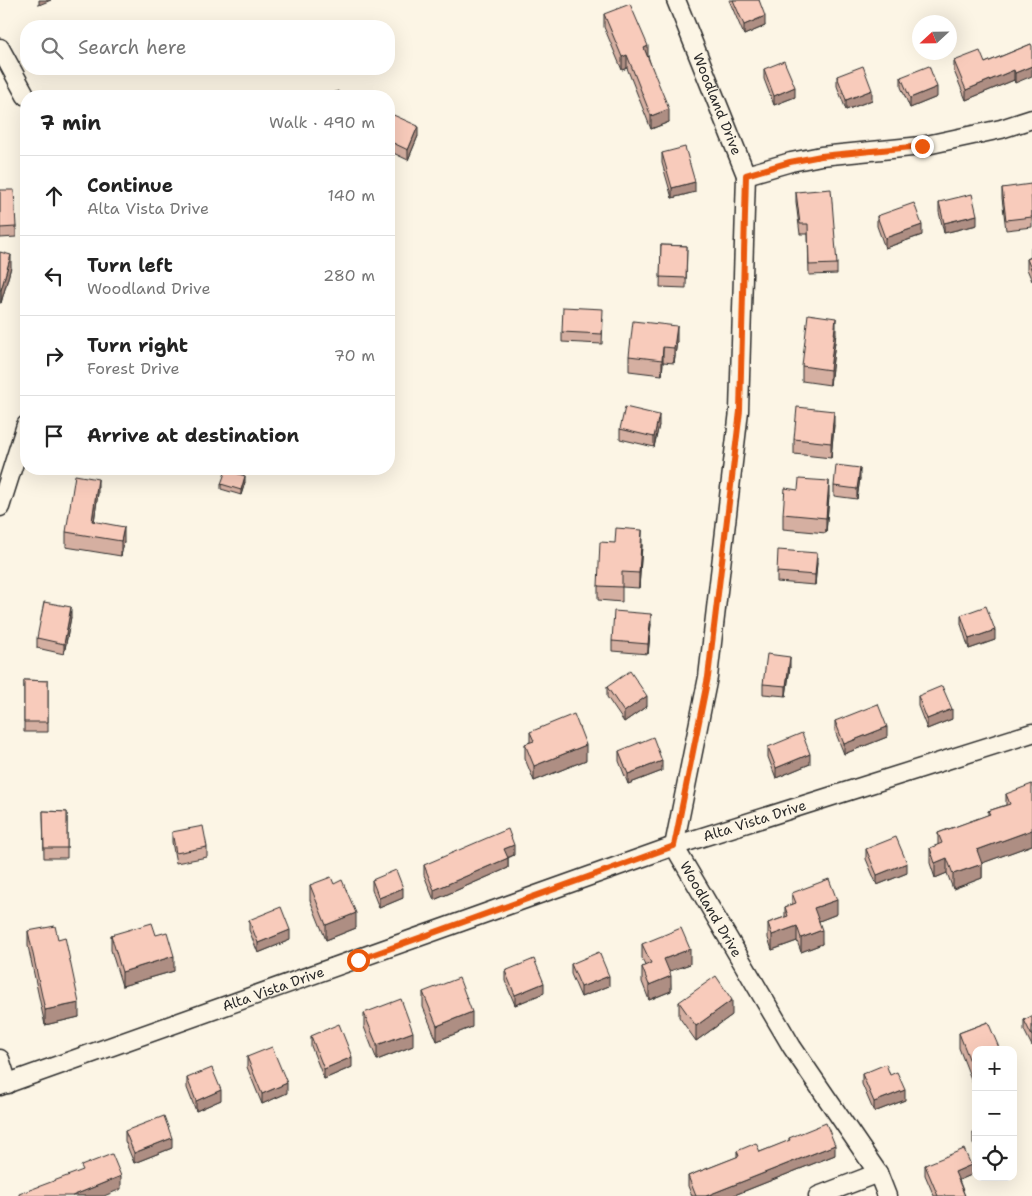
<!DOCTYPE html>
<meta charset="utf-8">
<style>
:root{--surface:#fff;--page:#f6f6f6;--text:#222;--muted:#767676;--line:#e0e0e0}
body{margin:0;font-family:"Shantell Sans",sans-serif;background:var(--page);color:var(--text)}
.controls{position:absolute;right:15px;bottom:15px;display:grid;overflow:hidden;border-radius:10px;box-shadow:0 5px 20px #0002}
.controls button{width:45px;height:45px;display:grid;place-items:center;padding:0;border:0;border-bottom:1px solid var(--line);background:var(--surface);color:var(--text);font:25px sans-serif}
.compass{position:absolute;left:912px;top:15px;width:45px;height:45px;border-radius:50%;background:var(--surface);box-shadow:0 5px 20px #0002;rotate:248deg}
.stop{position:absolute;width:15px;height:15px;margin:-11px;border:4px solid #ea580c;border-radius:50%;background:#fff}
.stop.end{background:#ea580c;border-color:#fff;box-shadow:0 1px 5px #0008}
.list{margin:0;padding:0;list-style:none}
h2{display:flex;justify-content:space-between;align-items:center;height:65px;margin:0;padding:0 20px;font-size:21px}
h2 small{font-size:16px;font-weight:400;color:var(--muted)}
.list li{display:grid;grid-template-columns:32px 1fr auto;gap:15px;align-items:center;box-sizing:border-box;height:80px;padding:0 20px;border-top:1px solid var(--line)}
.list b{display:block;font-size:19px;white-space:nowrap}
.list p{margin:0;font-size:16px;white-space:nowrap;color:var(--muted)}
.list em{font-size:16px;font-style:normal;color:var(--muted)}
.icon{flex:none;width:28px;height:28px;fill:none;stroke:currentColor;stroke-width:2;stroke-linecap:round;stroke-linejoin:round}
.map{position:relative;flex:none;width:1032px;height:1196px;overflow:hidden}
.search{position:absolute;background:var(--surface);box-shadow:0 5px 20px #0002;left:20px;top:20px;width:375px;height:55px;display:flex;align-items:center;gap:12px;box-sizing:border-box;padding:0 18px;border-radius:20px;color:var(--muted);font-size:19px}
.panel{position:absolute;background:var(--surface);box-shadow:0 5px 20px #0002;left:20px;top:90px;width:375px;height:385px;border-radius:20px}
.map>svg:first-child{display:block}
</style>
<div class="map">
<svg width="1032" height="1196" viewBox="0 0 1032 1196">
<rect width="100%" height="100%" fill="#fcf5e5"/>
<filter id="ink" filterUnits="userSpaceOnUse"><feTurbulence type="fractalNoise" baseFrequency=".02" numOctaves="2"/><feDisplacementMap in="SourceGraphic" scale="10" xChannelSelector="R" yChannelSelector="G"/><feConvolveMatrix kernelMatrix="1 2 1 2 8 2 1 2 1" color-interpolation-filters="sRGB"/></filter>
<g filter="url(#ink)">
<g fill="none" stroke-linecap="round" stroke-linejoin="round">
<defs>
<g id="street">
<path id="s1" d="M676,0l70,175 -7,236 -31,266 -34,169 118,201 86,126 9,23"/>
<polyline points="0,48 26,96"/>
<polyline points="746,175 791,162 821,156 922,146 1001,129 1032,119"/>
<polyline points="0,507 26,425"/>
<polyline points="0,1059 8,1084"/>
<path id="s2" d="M0,1086l674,-240 358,-113"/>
<polyline points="818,1196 878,1173"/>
</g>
</defs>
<use href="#street" stroke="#2b2b2b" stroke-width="21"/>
<use href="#street" stroke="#fcf5e5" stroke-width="18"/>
</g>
<g fill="#d5afa1" stroke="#2b2b2b">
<polygon points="729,0 759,0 765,26 744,35"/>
<polygon points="604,14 648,56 669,122 651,129 627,68 622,70 604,27"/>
<polygon points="1031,44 1015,83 1014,80 966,100 954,71 954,61 985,63"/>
<polygon points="764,69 795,97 774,105 764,79"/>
<polygon points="837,76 872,100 846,110 837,86"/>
<polygon points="901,77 937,97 910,108 901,87"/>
<polygon points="389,113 418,136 408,160 389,151"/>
<polygon points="662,153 695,192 672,198 662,163"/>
<polygon points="1002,188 1032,190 1032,227 1006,230 1002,198"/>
<polygon points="0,190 16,227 16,237 0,238"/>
<polygon points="796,192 837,264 837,274 809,275 808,234 800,234 796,202"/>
<polygon points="939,202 977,225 944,233 939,212"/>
<polygon points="877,216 922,235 885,248 877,226"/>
<polygon points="661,245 687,246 686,288 660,287"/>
<polygon points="1032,246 1032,281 1027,269 1027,259 1031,257 1031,247"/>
<polygon points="0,252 11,267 1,303 0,303"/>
<polygon points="603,319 602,344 562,342 562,332"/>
<polygon points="836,333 830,385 802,381 802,366"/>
<polygon points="677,341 674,363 663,362 662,375 629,371 629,356"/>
<polygon points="659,425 654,447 620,439 620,429"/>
<polygon points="834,425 831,458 794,454 794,439"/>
<polygon points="860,478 857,499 834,496 834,486"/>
<polygon points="245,482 241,495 221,489 221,484"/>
<polygon points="98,493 94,522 124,542 121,556 66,547 66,532"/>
<polygon points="829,496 826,533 783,529 783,514"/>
<polygon points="615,543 642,545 639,588 622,587 622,602 598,600 598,586"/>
<polygon points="817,563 815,585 777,582 777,572"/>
<polygon points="961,615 995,640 969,649 961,624"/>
<polygon points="71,617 64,654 37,648 37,638"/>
<polygon points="651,624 648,654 612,651 612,641"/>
<polygon points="790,667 786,696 763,694 763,684"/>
<polygon points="24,680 48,681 48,732 24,732"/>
<polygon points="607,687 647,706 624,722 607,697"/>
<polygon points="918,696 952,719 927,729 918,706"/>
<polygon points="835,721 887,737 844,754 835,731"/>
<polygon points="530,732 586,760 534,781 525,759 525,744 530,742"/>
<polygon points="768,747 810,764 776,778 768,757"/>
<polygon points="619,751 662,771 628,784 619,761"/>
<polygon points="1006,794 1032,845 982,863 982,878 953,889 947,873 935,878 930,863 930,848 938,845 938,833 988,815 988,811 1006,805"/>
<polygon points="43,811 67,812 67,858 44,858"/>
<polygon points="172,832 207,847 207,857 176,863 172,842"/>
<polygon points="866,849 907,873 877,885 866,859"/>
<polygon points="514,855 508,858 508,868 434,900 424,875 424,865"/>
<polygon points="372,880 403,898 379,908 372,890"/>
<polygon points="334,884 356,928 326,940 310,900 310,885"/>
<polygon points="792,893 837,914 819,921 822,944 801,952 797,941 772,950 768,938 768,923 785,917 785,907 792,904"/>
<polygon points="249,920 290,940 258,953 249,930"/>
<polygon points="28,931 58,939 79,1017 45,1025 28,946"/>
<polygon points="111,935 156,935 174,971 122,986 111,950"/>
<polygon points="642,944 690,964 670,971 671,991 649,1000 642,982 642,967 645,966 642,958"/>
<polygon points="571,964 609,986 581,997 571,974"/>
<polygon points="505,971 544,993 515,1005 505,981"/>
<polygon points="423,992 472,1027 437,1041 423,1007"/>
<polygon points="679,1002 732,1015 696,1041 679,1017"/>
<polygon points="364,1013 413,1046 377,1060 364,1027"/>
<polygon points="1032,1016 1032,1046 1024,1030 1024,1020"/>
<polygon points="988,1022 973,1084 959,1048 959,1033"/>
<polygon points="311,1036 352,1067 324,1079 311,1046"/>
<polygon points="247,1057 287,1093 262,1104 247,1067"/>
<polygon points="862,1074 890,1075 905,1100 874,1112 862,1084"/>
<polygon points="187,1078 221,1100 196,1111 187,1088"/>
<polygon points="125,1131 172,1148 134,1163 125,1141"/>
<polygon points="976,1132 976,1149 973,1143 973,1133"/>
<polygon points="789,1138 835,1155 732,1196 692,1196 688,1186 688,1176 737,1157 737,1151 760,1152 789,1141"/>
<polygon points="925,1165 971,1175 959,1180 965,1196 934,1196 925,1175"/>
</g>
<g fill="#ae8e83" stroke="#2b2b2b">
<polygon points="39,0 51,0 39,5"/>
<polygon points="765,16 765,26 744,35 744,25"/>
<polygon points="648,46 648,59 644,48"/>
<polygon points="627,55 627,68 622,70 622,57"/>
<polygon points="1032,66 1032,76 1015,83 1015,73"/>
<polygon points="1014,70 1014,80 966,100 966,90"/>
<polygon points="795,87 795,97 774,105 774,96"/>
<polygon points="937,87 937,97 910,108 910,98"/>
<polygon points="872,90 872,100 846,110 846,100"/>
<polygon points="669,109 669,122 651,129 651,116"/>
<polygon points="418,126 418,136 408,160 408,150"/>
<polygon points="695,182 695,192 672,198 672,188"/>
<polygon points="977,215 977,225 944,233 944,223"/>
<polygon points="922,225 922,235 885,248 885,238"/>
<polygon points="11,255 11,267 1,303 1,290"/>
<polygon points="836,318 836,333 830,385 830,370"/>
<polygon points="677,326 677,341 674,363 674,348"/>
<polygon points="663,347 663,362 662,375 662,360"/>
<polygon points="834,411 834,425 831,458 831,443"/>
<polygon points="659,415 659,425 654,447 654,437"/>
<polygon points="860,468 860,478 857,499 857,489"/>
<polygon points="245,476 245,482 241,495 241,490"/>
<polygon points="98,479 98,493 92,536 92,521"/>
<polygon points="829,481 829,496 826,533 826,518"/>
<polygon points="124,527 124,542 121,556 121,541"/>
<polygon points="642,530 642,545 639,588 639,573"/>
<polygon points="817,553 817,563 815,585 815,575"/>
<polygon points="71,607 71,617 64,654 64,644"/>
<polygon points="651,614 651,624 648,654 648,644"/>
<polygon points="995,630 995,640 969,649 969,639"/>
<polygon points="790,657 790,667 786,696 786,686"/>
<polygon points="647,696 647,706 624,722 624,712"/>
<polygon points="952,709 952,719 927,729 927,719"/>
<polygon points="887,727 887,737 844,754 844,744"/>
<polygon points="586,745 586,760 534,781 534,766"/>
<polygon points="810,754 810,764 776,778 776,768"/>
<polygon points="662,761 662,771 628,784 628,774"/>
<polygon points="1032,830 1032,845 977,865 977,850"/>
<polygon points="514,845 514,855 504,859 504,849"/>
<polygon points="508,858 508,868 434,900 434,890"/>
<polygon points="947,858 947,873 935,878 935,863"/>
<polygon points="907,863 907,873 877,885 877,875"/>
<polygon points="982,864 982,878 953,889 953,874"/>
<polygon points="403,888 403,898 379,908 379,898"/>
<polygon points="837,900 837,914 814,923 814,908"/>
<polygon points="356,913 356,928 326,940 326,925"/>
<polygon points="797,926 797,941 772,950 772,935"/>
<polygon points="290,930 290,940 258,953 258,943"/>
<polygon points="822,930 822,944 801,952 801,938"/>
<polygon points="690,949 690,964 664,973 664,959"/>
<polygon points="174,956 174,971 122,986 122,972"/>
<polygon points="609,976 609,986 581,997 581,987"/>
<polygon points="671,976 671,991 649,1000 649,985"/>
<polygon points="544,983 544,993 515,1005 515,995"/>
<polygon points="732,1000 732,1015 696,1041 696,1026"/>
<polygon points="79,1003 79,1017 45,1025 45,1010"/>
<polygon points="472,1012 472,1027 437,1041 437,1026"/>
<polygon points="413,1032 413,1046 377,1060 377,1045"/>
<polygon points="352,1057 352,1067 324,1079 324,1069"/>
<polygon points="976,1068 976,1083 973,1084 973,1069"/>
<polygon points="287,1083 287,1093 262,1104 262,1094"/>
<polygon points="221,1090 221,1100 196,1111 196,1101"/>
<polygon points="905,1090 905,1100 874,1112 874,1102"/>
<polygon points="172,1138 172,1148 134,1163 134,1153"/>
<polygon points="835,1145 835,1155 732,1196 706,1196"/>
<polygon points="971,1165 971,1175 955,1182 955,1172"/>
<polygon points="121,1176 121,1189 104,1196 72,1196"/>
</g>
<g fill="#f8cbbb" stroke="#2b2b2b">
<polygon points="733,0 759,0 765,16 744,25"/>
<polygon points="630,4 648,46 644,48 669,109 651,116 627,55 622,57 604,14"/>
<polygon points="1031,44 1032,46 1032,66 1015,73 1014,70 966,90 954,61 980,51 985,63"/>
<polygon points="784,61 795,87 774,96 764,69"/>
<polygon points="863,66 872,90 846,100 837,76"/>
<polygon points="929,66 937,87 910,98 901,77"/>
<polygon points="338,91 340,96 326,96"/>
<polygon points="389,113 418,126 408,150 389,141"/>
<polygon points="685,147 695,182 672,188 662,153"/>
<polygon points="1031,184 1032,217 1006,220 1002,188"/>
<polygon points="831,189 837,264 809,265 808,224 800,224 796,192"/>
<polygon points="0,190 14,190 16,227 0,228"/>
<polygon points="972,194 977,215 944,223 939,202"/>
<polygon points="914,203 922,225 885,238 877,216"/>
<polygon points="661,245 687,246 686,278 660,277"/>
<polygon points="0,252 11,255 1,290 0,290"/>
<polygon points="1032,257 1032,271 1027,259"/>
<polygon points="563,307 603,309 602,334 562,332"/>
<polygon points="808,314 836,318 830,370 802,366"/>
<polygon points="633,321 677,326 674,348 663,347 662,360 629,356"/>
<polygon points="625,407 659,415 654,437 620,429"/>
<polygon points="797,407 834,411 831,443 794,439"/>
<polygon points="836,465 860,468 857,489 834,486"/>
<polygon points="226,470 245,476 241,490 221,484"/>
<polygon points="75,475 98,479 92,521 124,527 121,541 66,532"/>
<polygon points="799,479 829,481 826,518 783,514 785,488 798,490"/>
<polygon points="616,528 642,530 639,573 622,572 622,587 598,586 600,542 615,543"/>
<polygon points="778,550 817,553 815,575 777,572"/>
<polygon points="44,602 71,607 64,644 37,638"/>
<polygon points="986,606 995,630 969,639 961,615"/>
<polygon points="614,611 651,614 648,644 612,641"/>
<polygon points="767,654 790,657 786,686 763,684"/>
<polygon points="630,671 647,696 624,712 607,687"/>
<polygon points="24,680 48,681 48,722 24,722"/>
<polygon points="942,686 952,709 927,719 918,696"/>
<polygon points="878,704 887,727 844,744 835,721"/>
<polygon points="574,714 586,745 534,766 525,744 534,741 530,732"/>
<polygon points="802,733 810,754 776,768 768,747"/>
<polygon points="653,737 662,761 628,774 619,751"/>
<polygon points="1032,784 1032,830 977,850 982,864 953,874 947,858 935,863 930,848 942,843 938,833 990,814 988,811 1010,804 1006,794"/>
<polygon points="43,811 67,812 67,848 44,848"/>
<polygon points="203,826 207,847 176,853 172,832"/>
<polygon points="508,829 514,845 504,849 508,858 434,890 424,865"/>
<polygon points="896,837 907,863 877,875 866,849"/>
<polygon points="396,870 403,888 379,898 372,880"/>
<polygon points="331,877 334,884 342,880 356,913 326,925 310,885"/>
<polygon points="829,879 837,900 814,908 822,930 801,938 797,926 772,935 768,923 788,916 785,907 796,903 792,893"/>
<polygon points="281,907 290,930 258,943 249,920"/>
<polygon points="152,923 156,935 167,932 174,956 122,972 111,935"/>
<polygon points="55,926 58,939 65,937 79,1003 45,1010 28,931"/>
<polygon points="681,928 690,949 664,959 671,976 649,985 642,967 651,963 642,944"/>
<polygon points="599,952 609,976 581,987 571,964"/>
<polygon points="534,959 544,983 515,995 505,971"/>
<polygon points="716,976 732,1000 696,1026 679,1002"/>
<polygon points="459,978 472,1012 437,1026 423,992"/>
<polygon points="401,999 413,1032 377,1045 364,1013"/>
<polygon points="1032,1016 1032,1036 1024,1020"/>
<polygon points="988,1022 1000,1050 976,1050 976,1068 973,1069 959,1033"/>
<polygon points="339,1024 352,1057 324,1069 311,1036"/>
<polygon points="272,1047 287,1083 262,1094 247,1057"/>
<polygon points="886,1064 890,1075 897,1072 905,1090 874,1102 862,1074"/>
<polygon points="212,1068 221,1090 196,1101 187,1078"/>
<polygon points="164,1116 172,1138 134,1153 125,1131"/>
<polygon points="826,1123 835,1145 706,1196 696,1196 688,1176 739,1156 737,1151 756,1143 760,1152 790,1140 789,1138"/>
<polygon points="976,1132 976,1139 973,1133"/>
<polygon points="964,1149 971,1165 955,1172 965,1196 938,1196 925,1165"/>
<polygon points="112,1154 121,1176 72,1196 19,1196 19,1194 83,1170 81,1166"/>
</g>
</g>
<g fill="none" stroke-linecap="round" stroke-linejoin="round" filter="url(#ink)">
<polyline stroke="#ea580c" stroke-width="6" points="358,960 674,846 708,677 740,411 746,175 790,162 821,156 922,146"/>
</g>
<g text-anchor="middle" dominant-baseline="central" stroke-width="5" stroke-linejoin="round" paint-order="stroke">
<g font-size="14" fill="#2b2b2b" stroke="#fcf5e5">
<text stroke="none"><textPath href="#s1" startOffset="112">Woodland Drive</textPath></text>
<text stroke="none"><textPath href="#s2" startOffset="800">Alta Vista Drive</textPath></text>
<text stroke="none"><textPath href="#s1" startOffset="938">Woodland Drive</textPath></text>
<text stroke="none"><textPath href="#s2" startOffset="290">Alta Vista Drive</textPath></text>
</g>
</g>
</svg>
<div class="controls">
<button>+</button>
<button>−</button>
<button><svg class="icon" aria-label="locate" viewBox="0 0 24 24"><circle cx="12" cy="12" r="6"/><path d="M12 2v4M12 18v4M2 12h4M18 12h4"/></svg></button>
</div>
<svg class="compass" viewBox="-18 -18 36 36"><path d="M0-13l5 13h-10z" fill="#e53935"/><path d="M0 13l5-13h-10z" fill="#767676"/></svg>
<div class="stop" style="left:358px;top:960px"></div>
<div class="stop end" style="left:922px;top:146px"></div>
<div class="search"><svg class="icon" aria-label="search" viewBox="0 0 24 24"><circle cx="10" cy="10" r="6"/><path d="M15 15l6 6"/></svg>Search here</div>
<section class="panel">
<h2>7 min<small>Walk · 490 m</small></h2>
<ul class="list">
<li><svg class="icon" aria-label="ahead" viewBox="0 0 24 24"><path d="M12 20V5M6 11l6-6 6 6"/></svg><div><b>Continue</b><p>Alta Vista Drive</p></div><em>140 m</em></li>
<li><svg class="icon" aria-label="left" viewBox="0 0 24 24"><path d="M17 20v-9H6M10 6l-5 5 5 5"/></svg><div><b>Turn left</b><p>Woodland Drive</p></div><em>280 m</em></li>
<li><svg class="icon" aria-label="right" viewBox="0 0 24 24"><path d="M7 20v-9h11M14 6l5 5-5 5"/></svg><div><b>Turn right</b><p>Forest Drive</p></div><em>70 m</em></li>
<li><svg class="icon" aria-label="arrive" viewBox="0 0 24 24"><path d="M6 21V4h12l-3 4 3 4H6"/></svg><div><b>Arrive at destination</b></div></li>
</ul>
</section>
</div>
